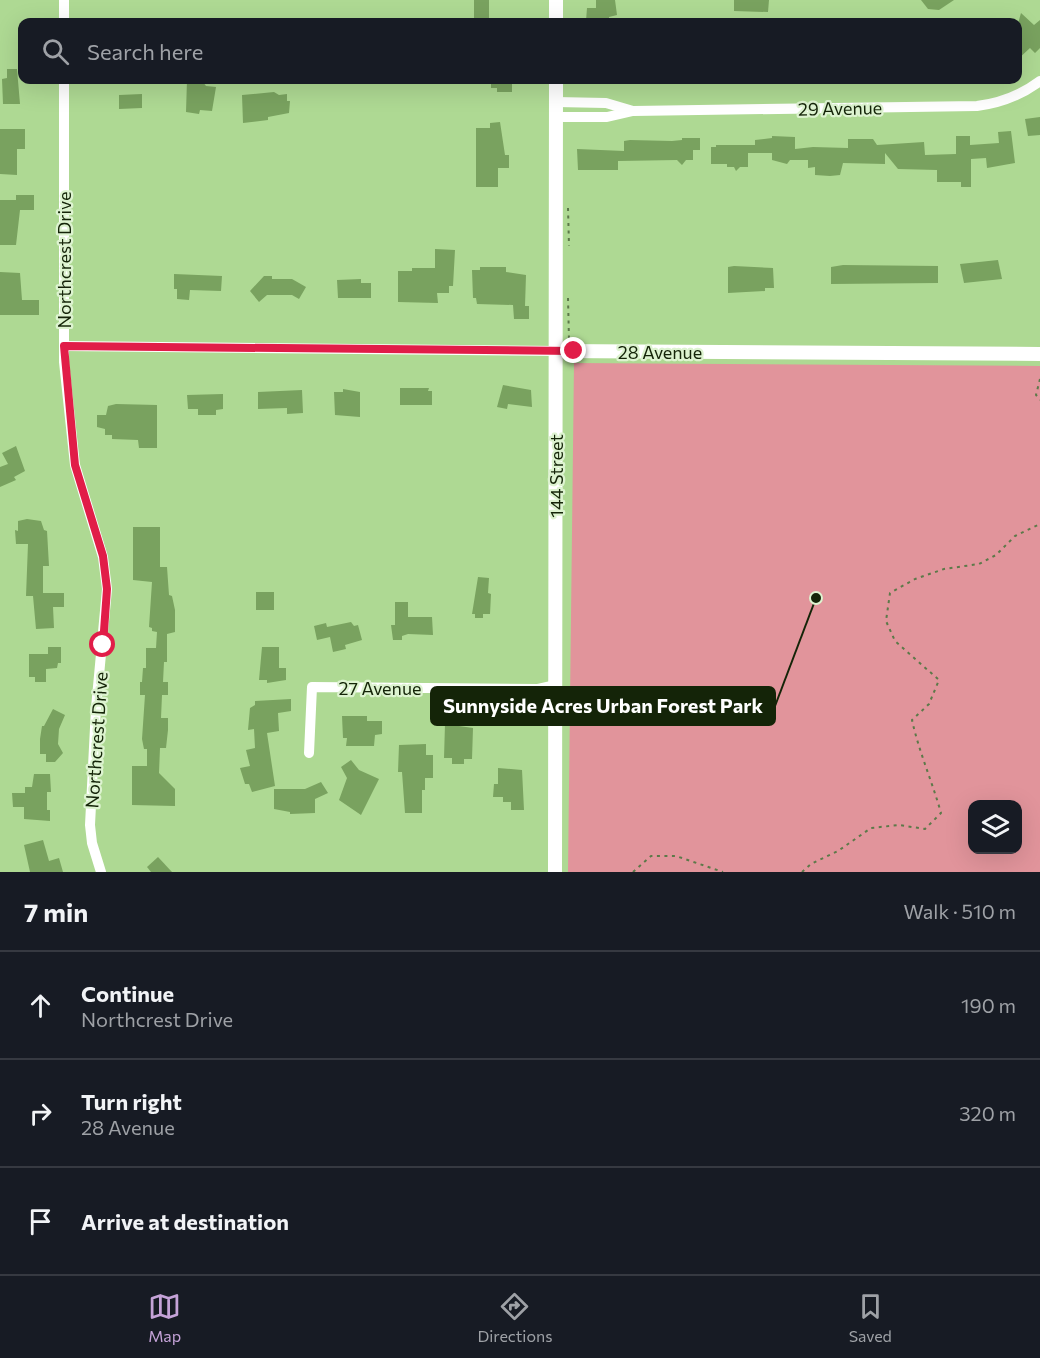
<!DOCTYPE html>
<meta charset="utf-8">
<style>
:root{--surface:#171b24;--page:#242831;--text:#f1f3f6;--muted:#9ea1a6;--line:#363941;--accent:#c5a3d8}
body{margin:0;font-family:Commissioner,sans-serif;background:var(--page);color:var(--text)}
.controls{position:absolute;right:18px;bottom:18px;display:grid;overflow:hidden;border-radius:12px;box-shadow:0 6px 24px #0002}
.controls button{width:54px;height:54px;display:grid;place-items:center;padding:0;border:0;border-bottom:2px solid var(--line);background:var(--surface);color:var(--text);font:30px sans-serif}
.stop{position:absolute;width:18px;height:18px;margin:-14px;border:4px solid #e11d48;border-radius:50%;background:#fff}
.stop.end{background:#e11d48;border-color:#fff;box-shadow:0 2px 6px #0008}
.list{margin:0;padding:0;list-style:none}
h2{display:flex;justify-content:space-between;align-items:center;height:78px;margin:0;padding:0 24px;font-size:26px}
h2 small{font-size:20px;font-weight:400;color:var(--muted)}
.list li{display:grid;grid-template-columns:39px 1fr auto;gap:18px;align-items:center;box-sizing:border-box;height:108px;padding:0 24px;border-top:2px solid var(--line)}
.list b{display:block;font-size:22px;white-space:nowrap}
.list p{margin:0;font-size:20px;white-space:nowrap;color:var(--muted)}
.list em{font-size:20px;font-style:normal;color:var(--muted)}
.icon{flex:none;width:33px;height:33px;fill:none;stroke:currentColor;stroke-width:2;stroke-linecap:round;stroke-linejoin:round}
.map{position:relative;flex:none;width:1040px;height:872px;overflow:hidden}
.search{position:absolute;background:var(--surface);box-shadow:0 6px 24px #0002;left:18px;right:18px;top:18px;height:66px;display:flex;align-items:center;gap:15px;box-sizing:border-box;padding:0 21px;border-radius:12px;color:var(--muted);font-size:22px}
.sheet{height:402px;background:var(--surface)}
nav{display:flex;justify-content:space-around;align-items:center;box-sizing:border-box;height:84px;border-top:2px solid var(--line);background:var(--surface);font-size:16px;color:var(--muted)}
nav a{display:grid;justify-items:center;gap:3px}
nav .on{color:var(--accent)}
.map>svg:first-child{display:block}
</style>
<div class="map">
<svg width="1040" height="872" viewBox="0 0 1040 872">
<rect width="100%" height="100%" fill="#aed993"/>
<path fill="#e1949b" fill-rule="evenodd" d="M574,363l466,3v506h-472zM972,804h46v46h-46z"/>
<g fill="#79a25f">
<rect x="474" y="0" width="15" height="20"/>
<polygon points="596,0 615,0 617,15 609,17 609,22 586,21 587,8 596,8"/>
<polygon points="734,0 769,0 768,12 734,11"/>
<polygon points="921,0 954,0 939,10 928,9"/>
<polygon points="1021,13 1034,25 1040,20 1040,48 1035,53 1030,48 1017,60 1017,27"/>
<polygon points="7,69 17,69 20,104 3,104 2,79 7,78"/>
<polygon points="187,80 203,82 206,86 216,87 212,111 200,110 199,114 186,112"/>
<polygon points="491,80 512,80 512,92 497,92 497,88 491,88"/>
<polygon points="274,92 279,95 287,94 287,101 290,101 289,113 268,117 268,120 243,123 242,95"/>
<polygon points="142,94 142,108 119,109 119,95"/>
<polygon points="1040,117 1040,135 1028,136 1025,119"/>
<polygon points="500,122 505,155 509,155 509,168 498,168 498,187 476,187 476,128 490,128 490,123"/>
<polygon points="0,129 25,129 25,149 17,149 17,175 0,174"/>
<polygon points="1011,131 1015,163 987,168 986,158 971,159 971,187 961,187 961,182 937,182 937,170 898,169 885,153 885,164 843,163 840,175 830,176 815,175 815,167 808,168 808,160 790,160 787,164 772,160 772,153 748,153 748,167 740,167 736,171 734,167 727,167 727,164 711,164 711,147 716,147 716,145 755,145 755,140 772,138 772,136 795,137 795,149 813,147 848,148 848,139 873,139 877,145 924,142 925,155 956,154 956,136 970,136 970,145 999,143 998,132"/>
<polygon points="682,138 700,138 700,150 693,150 693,160 686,160 682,165 677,160 618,161 618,170 578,170 577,149 624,151 624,141 630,140 672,141 682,140"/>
<polygon points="16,195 34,195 34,210 20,210 16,245 0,245 0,200 16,200"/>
<polygon points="435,249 455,250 453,286 449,286 449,293 437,293 438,303 398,302 398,271 412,271 412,268 435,268"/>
<polygon points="998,260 1002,279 964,283 960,264"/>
<polygon points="843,265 938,266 938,283 831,284 831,267"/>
<polygon points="734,266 773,268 774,288 765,288 765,291 728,293 728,267"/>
<polygon points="480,267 506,267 506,272 526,275 525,306 529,306 529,319 514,319 513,305 477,304 476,298 473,298 472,270 480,270"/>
<polygon points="0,272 20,273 22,300 39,300 39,315 0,315"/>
<polygon points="174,274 222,276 221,291 190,290 189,300 177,299 177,289 174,289"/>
<polygon points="264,276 272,276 272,279 292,279 306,287 299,299 292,295 267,295 259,302 250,291"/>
<polygon points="361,279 361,283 371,283 371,298 338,298 337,280"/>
<polygon points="503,385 531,390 532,407 508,404 507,409 497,407"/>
<polygon points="400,388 429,388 428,391 432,391 432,405 400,405"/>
<polygon points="343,389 360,392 360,417 335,415 334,392 343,392"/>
<polygon points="302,390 303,413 287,414 287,408 258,409 258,392"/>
<polygon points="223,394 223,409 216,410 216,415 198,415 198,409 188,409 187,395"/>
<polygon points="116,404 157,405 157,448 139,448 138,440 112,439 112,435 105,435 105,429 97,427 97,415 106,415 108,406"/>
<polygon points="16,446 25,471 14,477 16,480 0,487 0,467 8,464 2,453"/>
<polygon points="27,519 41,521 44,530 47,531 49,566 43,566 43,593 64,593 64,607 53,607 54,628 36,629 33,596 26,596 28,544 16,544 15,530 18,531 18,521"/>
<polygon points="133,527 160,527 160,567 167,567 169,595 172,596 175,610 175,632 167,634 167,662 164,662 163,682 168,682 168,695 162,695 161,718 168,718 168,730 166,748 160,748 159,773 175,789 175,806 132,805 132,766 147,766 147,749 144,749 142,739 145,695 140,695 140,682 142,682 143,668 146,668 146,648 156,648 157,632 152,631 152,628 149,627 152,582 133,580"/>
<polygon points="478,577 489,578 488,593 491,594 490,614 483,614 483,618 475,618 475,614 472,614"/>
<rect x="256" y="592" width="18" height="18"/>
<polygon points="395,602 408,602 408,617 432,617 433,635 408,634 402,636 402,640 393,640 391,625 395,625"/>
<polygon points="351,622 354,626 358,625 362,640 345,645 346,649 333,652 330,637 317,640 314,626 326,623 327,627"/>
<polygon points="48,647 61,647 61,663 58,663 57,668 46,669 46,682 35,682 35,677 29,677 29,654 48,654"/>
<polygon points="262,647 279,647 279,668 286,668 286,680 267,683 267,680 259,680"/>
<polygon points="291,699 291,711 278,713 279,731 267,733 275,786 252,792 249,784 245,784 240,768 250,766 246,750 255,748 254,729 248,730 250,708 255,705 255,701"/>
<polygon points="53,709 65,715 59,729 58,744 63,753 55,762 46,762 46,754 40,754 40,739 42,726 44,726"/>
<polygon points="342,716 367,716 367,721 382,721 382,734 375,735 374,746 346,746 347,738 343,738"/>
<polygon points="445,724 473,728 472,759 464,759 464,764 452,764 452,758 444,758"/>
<polygon points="426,744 426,755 433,755 433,778 425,778 425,790 422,790 422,813 405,813 402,772 398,772 399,745"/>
<polygon points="351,760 359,770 379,779 361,815 339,800 347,778 341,767"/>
<polygon points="498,768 522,770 524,810 511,810 511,802 503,802 503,797 493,797 494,784 498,784"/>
<polygon points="34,774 50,774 51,792 47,792 47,810 50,810 50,821 24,819 24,807 13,807 12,793 25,793 25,787 32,787"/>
<polygon points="321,782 328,793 315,799 315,813 290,814 290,812 274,809 274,789 305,789"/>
<polygon points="43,840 49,861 59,858 63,872 30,872 24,845"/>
<polygon points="158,857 172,872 151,872 147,867"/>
</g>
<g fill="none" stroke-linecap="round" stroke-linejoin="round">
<g stroke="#5c7949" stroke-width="2" stroke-dasharray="3 4.5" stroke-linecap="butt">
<polyline points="568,208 569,246"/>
<polyline points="568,298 569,340"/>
<polyline points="1040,379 1036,395 1040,400"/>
<polyline points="633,872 651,856 676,856 723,872"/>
<path d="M802,872l9,-8 27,-13 33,-23 28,-3 26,4 16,-16c-9,-32 -22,-61 -29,-93l17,-16 10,-24 -44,-39 -9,-20 4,-28 25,-14 29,-10 35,-5 17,-9 19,-19 25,-12"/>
</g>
<g stroke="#fff" stroke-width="10">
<polyline points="64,0 64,22"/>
<polyline points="64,80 64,362 75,465 103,557 107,589 96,708 90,825 92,843 101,872"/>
<polyline points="556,102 606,103 633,111"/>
<path d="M557,117h50l26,-6 344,-5c24,-3 43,-10 63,-25"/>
<polyline points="64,346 557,351"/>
<polyline points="309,753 312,687 538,689 556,685"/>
</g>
<g stroke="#fff" stroke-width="14">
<polyline points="556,0 556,22"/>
<polyline points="557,351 1040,354"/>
<polyline points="555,872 556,80"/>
</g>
</g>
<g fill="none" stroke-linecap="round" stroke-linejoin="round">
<polyline stroke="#e11d48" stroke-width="8" points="103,645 107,589 103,556 75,465 64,346 574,351"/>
</g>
<g text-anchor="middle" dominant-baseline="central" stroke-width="4.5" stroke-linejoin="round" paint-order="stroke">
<g font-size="18" fill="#142408" stroke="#ddf3d0">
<text transform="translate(840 108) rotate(-1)">29 Avenue</text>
<text transform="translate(64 260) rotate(-90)">Northcrest Drive</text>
<text x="660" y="352">28 Avenue</text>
<text transform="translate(556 476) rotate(-90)">144 Street</text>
<text x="380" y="688">27 Avenue</text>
<text transform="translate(96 740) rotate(-86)">Northcrest Drive</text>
</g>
</g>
<path fill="none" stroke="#142408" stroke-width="2" d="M816 598L775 706"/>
<circle fill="#142408" stroke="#ddf3d0" stroke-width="2" cx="816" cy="598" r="6"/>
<rect fill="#142408" stroke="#142408" stroke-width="2" x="431" y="687" width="344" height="38" rx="6"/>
<g font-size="20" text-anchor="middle" font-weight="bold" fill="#fff">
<text x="603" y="713">Sunnyside Acres Urban Forest Park</text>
</g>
</svg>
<div class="controls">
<button><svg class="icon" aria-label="layers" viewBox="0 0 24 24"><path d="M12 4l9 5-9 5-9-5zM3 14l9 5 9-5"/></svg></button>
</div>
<div class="stop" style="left:103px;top:645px"></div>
<div class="stop end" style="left:574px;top:351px"></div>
<div class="search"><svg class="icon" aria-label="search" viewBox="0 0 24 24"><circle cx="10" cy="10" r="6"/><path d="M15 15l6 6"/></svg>Search here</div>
</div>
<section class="sheet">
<h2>7 min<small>Walk · 510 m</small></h2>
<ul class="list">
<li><svg class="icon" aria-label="ahead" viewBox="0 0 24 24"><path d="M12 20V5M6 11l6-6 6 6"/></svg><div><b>Continue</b><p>Northcrest Drive</p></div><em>190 m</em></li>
<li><svg class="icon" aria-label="right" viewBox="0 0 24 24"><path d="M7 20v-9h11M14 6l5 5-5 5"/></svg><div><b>Turn right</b><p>28 Avenue</p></div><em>320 m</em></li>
<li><svg class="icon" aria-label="arrive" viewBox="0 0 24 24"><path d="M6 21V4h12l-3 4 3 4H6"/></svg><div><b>Arrive at destination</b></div></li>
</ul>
</section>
<nav>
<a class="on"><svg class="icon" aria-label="map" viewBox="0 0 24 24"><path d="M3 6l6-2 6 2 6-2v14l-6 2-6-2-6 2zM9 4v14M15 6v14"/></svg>Map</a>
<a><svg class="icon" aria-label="directions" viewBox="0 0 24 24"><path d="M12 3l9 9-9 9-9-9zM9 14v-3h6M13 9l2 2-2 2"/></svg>Directions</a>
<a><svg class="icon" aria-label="saved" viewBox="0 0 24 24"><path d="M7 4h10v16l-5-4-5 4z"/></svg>Saved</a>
</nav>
